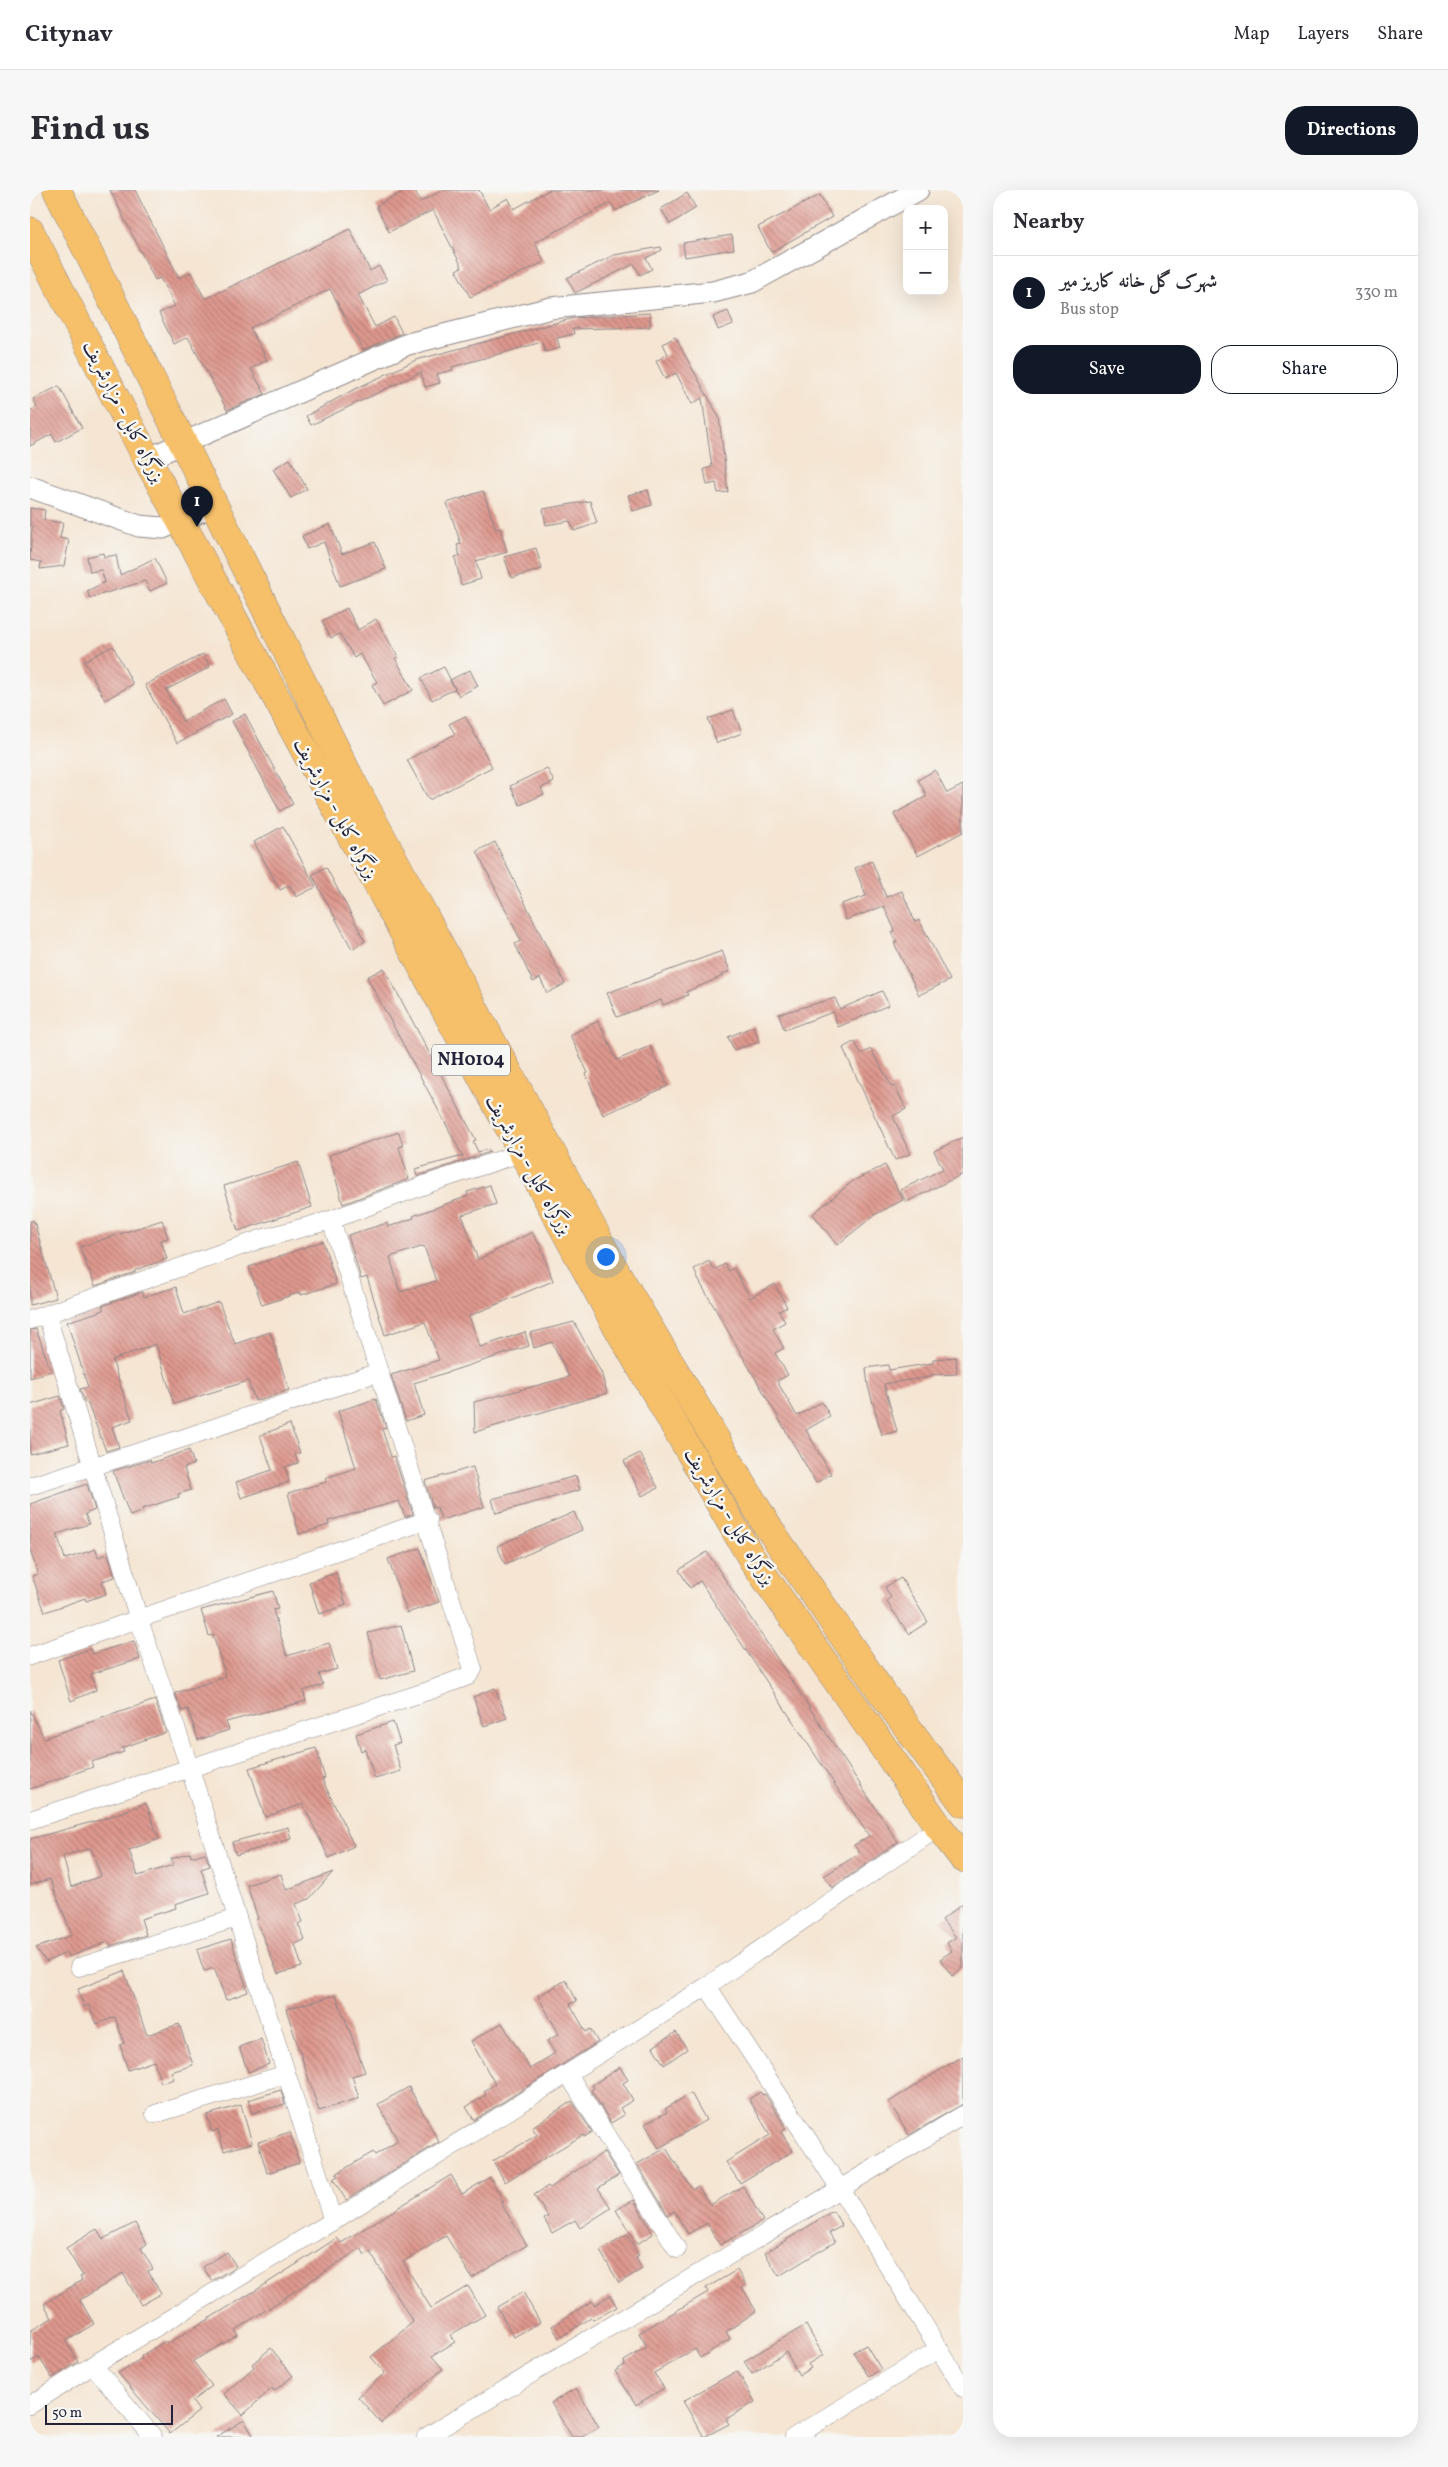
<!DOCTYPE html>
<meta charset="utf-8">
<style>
:root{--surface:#fff;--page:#f7f7f7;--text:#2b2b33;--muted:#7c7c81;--line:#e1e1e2;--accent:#111827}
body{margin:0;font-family:Vollkorn,Amiri,serif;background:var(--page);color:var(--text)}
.controls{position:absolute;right:15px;top:15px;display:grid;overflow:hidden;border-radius:10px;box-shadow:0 5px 20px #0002}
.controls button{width:45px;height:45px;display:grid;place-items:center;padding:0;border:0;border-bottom:1px solid var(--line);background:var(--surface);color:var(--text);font:25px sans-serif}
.scale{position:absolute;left:15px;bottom:12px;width:128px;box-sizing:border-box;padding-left:5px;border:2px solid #22223b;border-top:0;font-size:14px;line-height:18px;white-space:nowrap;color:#22223b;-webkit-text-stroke:4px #f6f6f2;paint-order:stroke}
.you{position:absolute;left:575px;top:1066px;width:18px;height:18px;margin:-12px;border:4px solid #fff;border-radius:50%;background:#1a73e8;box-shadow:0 0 0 8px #1a73e833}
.badge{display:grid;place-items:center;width:32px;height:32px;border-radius:50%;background:var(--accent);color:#fff;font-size:16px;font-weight:700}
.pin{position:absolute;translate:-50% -41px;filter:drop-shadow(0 1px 2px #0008)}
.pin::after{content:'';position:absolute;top:26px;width:18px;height:15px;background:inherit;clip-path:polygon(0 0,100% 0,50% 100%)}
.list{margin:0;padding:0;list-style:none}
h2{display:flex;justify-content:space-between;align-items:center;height:65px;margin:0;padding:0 20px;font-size:21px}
h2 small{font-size:16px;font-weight:400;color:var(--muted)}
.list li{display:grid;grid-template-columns:32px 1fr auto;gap:15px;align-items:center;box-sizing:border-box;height:75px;padding:0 20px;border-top:1px solid var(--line)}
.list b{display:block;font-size:19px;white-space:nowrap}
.list p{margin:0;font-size:16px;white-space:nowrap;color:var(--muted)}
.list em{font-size:16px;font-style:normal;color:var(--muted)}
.actions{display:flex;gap:10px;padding:15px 20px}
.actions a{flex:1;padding:11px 0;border:1px solid var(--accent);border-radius:20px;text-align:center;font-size:18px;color:var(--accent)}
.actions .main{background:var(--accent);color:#fff}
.map{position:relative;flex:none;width:933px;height:2247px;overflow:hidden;border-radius:20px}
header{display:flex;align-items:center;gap:30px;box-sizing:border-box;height:70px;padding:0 25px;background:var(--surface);border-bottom:1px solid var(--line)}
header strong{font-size:24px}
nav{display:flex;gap:28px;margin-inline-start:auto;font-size:18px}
.intro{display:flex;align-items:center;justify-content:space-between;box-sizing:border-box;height:120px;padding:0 30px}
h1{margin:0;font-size:35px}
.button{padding:12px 22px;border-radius:20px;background:var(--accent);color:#fff;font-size:18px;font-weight:700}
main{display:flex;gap:30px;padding:0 30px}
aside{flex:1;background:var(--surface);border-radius:20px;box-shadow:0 5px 20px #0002}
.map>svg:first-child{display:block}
</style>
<header>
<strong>Citynav</strong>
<nav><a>Map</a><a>Layers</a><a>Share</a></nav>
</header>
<div class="intro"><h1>Find us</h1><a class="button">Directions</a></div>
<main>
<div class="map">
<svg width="933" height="2247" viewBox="0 0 933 2247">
<defs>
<pattern id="building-back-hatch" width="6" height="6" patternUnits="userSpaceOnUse" patternTransform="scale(1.25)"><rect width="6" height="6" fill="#de988e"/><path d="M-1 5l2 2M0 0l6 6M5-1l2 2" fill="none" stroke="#b47c75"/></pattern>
</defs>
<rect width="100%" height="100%" fill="#f6f6f2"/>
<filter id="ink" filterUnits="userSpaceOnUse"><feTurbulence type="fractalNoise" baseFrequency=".02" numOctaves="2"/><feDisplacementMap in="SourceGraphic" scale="10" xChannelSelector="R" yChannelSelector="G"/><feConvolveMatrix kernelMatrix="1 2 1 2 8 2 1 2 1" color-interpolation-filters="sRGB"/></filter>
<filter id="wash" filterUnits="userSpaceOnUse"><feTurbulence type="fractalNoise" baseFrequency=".0096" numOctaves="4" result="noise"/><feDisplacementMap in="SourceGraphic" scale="20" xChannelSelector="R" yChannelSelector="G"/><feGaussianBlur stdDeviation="1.12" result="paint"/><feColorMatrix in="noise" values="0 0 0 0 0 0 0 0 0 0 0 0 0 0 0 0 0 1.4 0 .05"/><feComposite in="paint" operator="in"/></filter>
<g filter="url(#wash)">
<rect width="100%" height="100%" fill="#f5e5d2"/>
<g id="blocks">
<g fill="url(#building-back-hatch)" fill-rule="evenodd">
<polygon points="80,0 105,0 149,88 161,82 175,109 320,39 340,81 349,76 357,90 328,105 345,137 364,127 372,143 333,160 300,99 220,138 237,170 221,179 235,204 197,220 158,147 144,154 129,123 145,116 130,88 125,90"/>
<polygon points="377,0 385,0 390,12 413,0 449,0 459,19 478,8 484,19 519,0 629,0 585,21 581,13 505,52 514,72 440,107 426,80 432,77 403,20 359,42 346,16"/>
<polygon points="657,3 666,18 640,34 631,19"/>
<polygon points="790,5 802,27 741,62 728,37"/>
<polygon points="702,45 704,59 655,67 653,53"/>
<polygon points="631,57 632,60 616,68 622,79 610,85 604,74 545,103 537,88 584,65"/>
<polygon points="698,121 703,134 688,140 683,127"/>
<polygon points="620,123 620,137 543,139 544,144 527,148 530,158 515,162 512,152 422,177 423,180 407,184 410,193 395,197 391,182 281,235 276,226 319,202 386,170 544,128"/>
<polygon points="645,147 689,227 698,302 688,303 686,293 677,295 674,279 682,277 672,208 662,214 646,183 635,189 626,171 638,164 633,154"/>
<polygon points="29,196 52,238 26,252 22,244 0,256 0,221 7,217 3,209"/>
<polygon points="260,269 277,299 261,308 243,279"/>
<polygon points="618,300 622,315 603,321 598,305"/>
<polygon points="453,301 466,339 470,338 477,362 446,371 451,389 431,395 425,367 430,366 427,355 431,354 417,313"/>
<polygon points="560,311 567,333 544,341 540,331 516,335 513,319"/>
<polygon points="0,318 15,320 14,330 33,333 30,348 39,350 34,376 10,379 11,372 0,370 2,336 0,336"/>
<polygon points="300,334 312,364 345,352 356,379 310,396 294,352 277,359 272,346"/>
<polygon points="506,358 512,379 482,388 474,367"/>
<polygon points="73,363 74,367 86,365 90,385 125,368 137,393 120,401 115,391 60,408 57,401 75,392 71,380 60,382 57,367"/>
<polygon points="317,418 328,440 346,429 368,467 365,468 383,500 353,516 342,495 347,492 330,464 324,468 310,444 301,448 292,431"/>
<polygon points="83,456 103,494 75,510 54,471"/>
<polygon points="173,464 180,477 136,500 153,531 194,509 202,524 147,553 115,495"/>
<polygon points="414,477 425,499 402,510 391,488"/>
<polygon points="440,480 448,496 429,506 420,490"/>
<polygon points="703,520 712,543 687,553 678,529"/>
<polygon points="215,524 263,614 250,621 202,531"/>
<polygon points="435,526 462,577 399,610 377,570 425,544 419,534"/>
<polygon points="517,578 524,592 511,598 514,604 490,615 480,596"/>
<polygon points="905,580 917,603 933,595 933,642 888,666 864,624 897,606 888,590"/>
<polygon points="253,636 286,697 266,707 260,695 250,700 224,652"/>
<polygon points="465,652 535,794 517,803 510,788 503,792 485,754 491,751 447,661"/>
<polygon points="842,671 856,707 872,701 885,732 889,730 920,790 889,805 864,753 867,752 862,742 865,741 854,716 816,730 811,714 836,706 825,678"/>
<polygon points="296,677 335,751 322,759 282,685"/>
<polygon points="692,761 700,781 693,784 693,786 656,802 658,805 633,815 631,810 587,827 577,803"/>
<polygon points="354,778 446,950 443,951 448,962 458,959 460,962 387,986 385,979 433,966 337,787"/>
<polygon points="852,801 859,815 808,837 803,822 754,840 749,824 805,808 810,819"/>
<polygon points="568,831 587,870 620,856 638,896 573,925 556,884 558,883 540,845"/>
<polygon points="724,836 729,852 704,860 698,847"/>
<polygon points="825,851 831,864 841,859 862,897 865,896 876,919 863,926 880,964 865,970 813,858"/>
<polygon points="369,942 373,956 369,957 379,989 313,1014 299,965"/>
<polygon points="933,947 933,984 876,1012 870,1000 913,979 904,961"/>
<polygon points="268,972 282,1017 208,1041 194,996"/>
<polygon points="855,975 873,1010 846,1024 807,1055 783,1024 823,991"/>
<path d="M460,995l6,19 -34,11 16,45 54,-28 9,15 12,34 -84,35 11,31 45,-15 4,14 -115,37 10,32 -18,6 -15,-46 48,-15 -14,-38 -40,13 -18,-58 -6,2 -13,-44 39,-12 1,4 26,-9 -1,-2 55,-20 -1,-4zM394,1056l12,35 -36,11 -10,-35z"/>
<polygon points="132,1030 138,1048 131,1050 137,1069 105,1080 105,1082 65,1096 50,1057"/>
<polygon points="0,1031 4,1031 26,1108 0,1115"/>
<polygon points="293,1051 306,1094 271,1105 271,1102 232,1115 219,1077"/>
<polygon points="679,1071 684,1080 695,1074 699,1081 704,1078 720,1108 745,1094 757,1117 749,1121 755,1132 743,1139 754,1158 745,1163 758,1185 747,1191 767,1226 792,1212 800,1226 776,1240 801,1284 786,1293 668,1089 664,1079"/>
<polygon points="146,1097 154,1124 189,1112 205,1154 240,1142 259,1200 225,1211 218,1191 144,1214 126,1154 82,1170 102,1230 82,1237 89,1257 76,1261 57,1212 55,1213 50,1199 58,1197 37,1132 74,1120 72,1116 112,1102 114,1107"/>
<polygon points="544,1132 571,1182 577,1203 445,1242 444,1212 539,1187 522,1152 504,1158 500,1143"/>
<polygon points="6,1139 21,1181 0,1188 0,1140"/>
<polygon points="926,1167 927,1184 900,1185 900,1187 854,1194 867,1241 852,1245 838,1196 836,1178 858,1175 859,1180 903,1173 903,1169"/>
<polygon points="30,1206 34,1219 30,1221 39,1254 0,1264 0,1215"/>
<polygon points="346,1209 356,1238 352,1239 361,1267 364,1266 383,1324 375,1327 369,1311 298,1331 299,1335 269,1344 258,1303 296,1292 295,1288 326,1278 308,1221"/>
<polygon points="260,1234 270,1263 265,1264 268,1273 255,1277 259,1292 211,1308 206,1292 242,1280 230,1245"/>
<polygon points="159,1260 164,1274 154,1278 161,1300 148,1304 149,1307 112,1319 113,1321 100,1326 83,1281 120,1270 121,1273"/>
<polygon points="610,1263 628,1298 612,1306 594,1271"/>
<polygon points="443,1277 454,1317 411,1330 407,1317 403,1318 395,1291"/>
<polygon points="546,1286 550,1300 466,1323 462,1309"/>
<polygon points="57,1294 65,1320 55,1324 59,1334 27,1344 35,1369 66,1359 68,1367 78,1364 85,1387 72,1391 76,1404 56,1411 55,1408 15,1422 2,1386 8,1384 0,1360 0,1314"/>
<polygon points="544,1322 552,1340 475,1374 467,1356"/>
<polygon points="390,1358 409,1412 377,1423 358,1369"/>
<polygon points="677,1362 868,1652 802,1698 794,1686 830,1663 824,1655 839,1646 670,1391 660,1398 649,1380"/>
<polygon points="306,1383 316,1415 289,1424 279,1392"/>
<polygon points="871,1388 898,1432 879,1444 856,1411 861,1407 855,1397"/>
<polygon points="243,1401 248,1419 243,1420 257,1466 299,1453 307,1479 289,1484 293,1495 273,1501 276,1511 196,1532 199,1540 168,1550 158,1519 152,1521 145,1503 193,1488 195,1485 183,1445 179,1446 171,1420"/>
<polygon points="371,1435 383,1481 350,1490 338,1443"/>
<polygon points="104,1451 110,1469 61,1484 66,1500 41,1511 28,1470 60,1459 62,1464"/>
<polygon points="465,1498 477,1528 454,1536 443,1507"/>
<polygon points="125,1510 136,1542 92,1558 94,1562 61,1572 63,1577 0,1599 0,1520 14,1548"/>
<polygon points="363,1532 370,1553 363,1555 371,1581 345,1589 335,1559 331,1561 326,1544"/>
<polygon points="286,1558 295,1588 292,1589 324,1656 299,1668 273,1614 235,1627 219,1578"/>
<path d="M116,1613l13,36 -30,11 9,26 35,-11 -2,-6 19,-6 1,4 14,-4 5,13 -9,3 8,24 -34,11 1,4 -35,11 5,16 -36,11 -2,-4 -40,15 -2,-4 -20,9 -10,-14 36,-13 -22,-56 -20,6v-46l73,-20zM61,1658l10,28 -30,11 -8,-31z"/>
<polygon points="258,1637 261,1649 206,1665 202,1652"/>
<polygon points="303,1682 279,1709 266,1714 273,1732 268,1734 275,1750 265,1754 272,1777 248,1784 226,1730 228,1729 217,1695 251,1684 256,1700"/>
<polygon points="933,1713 933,1778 922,1786 910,1769 922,1761 917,1753 926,1747 912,1730"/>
<polygon points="201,1749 218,1802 196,1810 184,1778 174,1781 167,1760"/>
<polygon points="94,1781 117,1845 149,1834 163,1875 141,1882 144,1889 131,1893 124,1871 98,1880 90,1855 94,1853 85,1827 67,1834 59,1815 54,1817 48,1799"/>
<polygon points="536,1790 547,1811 540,1814 556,1842 560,1839 568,1852 444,1930 436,1917 456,1905 454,1901 465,1894 441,1851 472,1833 500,1879 525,1863 517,1851 529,1844 508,1806"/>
<polygon points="306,1805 335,1882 322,1886 329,1908 289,1921 256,1819"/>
<polygon points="646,1842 657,1859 634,1875 623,1857"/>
<polygon points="231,1849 239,1874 218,1882 209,1857"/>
<polygon points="933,1866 933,1914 879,1945 859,1912"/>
<polygon points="590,1877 598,1890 593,1893 603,1910 590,1918 594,1925 581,1933 561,1900 564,1898 562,1895"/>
<polygon points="379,1897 409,1952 316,2010 303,1989 308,1986 306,1984 343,1962 345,1965 368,1951 348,1914"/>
<polygon points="251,1900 255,1914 222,1923 218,1910"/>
<polygon points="730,1902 733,1905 735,1904 750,1928 756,1939 751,1942 763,1961 710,1993 696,1972 740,1945 719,1909"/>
<polygon points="661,1903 676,1930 629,1958 615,1934 637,1922 635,1919"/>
<polygon points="542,1911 562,1942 554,1947 553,1945 475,1992 463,1971 507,1945 502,1937"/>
<polygon points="211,1915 222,1953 194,1961 188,1940 182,1942 177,1925"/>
<polygon points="260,1942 269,1973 237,1983 228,1952"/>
<polygon points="636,1958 662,1999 668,1996 680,2015 713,1996 733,2031 690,2055 677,2033 658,2044 644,2021 638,2025 607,1974"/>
<polygon points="574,1962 589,1985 568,1998 581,2018 550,2038 545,2030 522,2043 514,2029 518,2027 504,2005 518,1996 520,1998"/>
<polygon points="421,1985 432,2004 460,1987 474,2012 471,2013 497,2055 442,2088 416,2046 373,2072 401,2118 438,2096 455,2125 420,2145 425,2152 402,2166 413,2179 351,2233 328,2207 355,2183 341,2167 383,2132 340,2062 335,2065 331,2058 205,2140 208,2145 163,2171 182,2196 162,2211 169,2221 140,2244 88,2183 112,2168 111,2166 135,2151 137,2154 228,2099 307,2048 311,2053"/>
<polygon points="604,2010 623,2044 607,2054 586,2020"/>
<polygon points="803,2021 812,2036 799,2043 805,2052 749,2086 735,2063"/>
<polygon points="105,2033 117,2054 111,2058 123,2079 118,2081 131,2104 111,2115 93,2083 50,2110 64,2134 36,2151 48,2172 22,2188 9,2167 0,2172 0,2141 22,2128 14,2114 52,2090 50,2087 53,2086 36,2058 67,2039 73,2049"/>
<polygon points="597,2045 609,2066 606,2068 612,2079 589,2093 570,2061"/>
<polygon points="197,2062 206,2076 182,2091 173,2077"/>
<polygon points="707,2080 716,2095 712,2097 726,2121 696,2142 700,2149 670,2168 665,2159 624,2183 634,2198 606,2215 585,2181 595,2175 594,2171 617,2157 609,2143 678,2102 676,2098"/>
<polygon points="493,2102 510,2132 484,2147 467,2117"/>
<polygon points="580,2105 587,2117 563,2130 561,2128 529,2148 522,2136 562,2111 565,2115"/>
<polygon points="776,2135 793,2165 778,2174 781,2178 769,2185 756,2162 722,2184 714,2171"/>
<polygon points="836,2155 851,2179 839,2187 823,2162"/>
<polygon points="241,2158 263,2186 244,2201 242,2198 213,2225 194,2204 224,2177 222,2174"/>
<polygon points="707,2181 725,2212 696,2229 699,2234 674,2247 653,2211"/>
<polygon points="546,2198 569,2237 552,2247 542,2247 521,2213"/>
<polygon points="214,2230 224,2247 186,2247"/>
</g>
</g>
</g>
<g filter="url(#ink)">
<use href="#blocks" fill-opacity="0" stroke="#8c8486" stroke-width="1"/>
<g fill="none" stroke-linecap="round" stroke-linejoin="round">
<defs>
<g id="minor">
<polyline points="17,1125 109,1430 160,1579 303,2031"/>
<polyline points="0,1130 231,1049 301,1030 400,993 491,963"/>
<polyline points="0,1296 157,1247 349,1182"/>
<polyline points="0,1466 398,1330"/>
<polyline points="0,1630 401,1500 438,1486 443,1479 301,1030"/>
<polyline points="49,1777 207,1728"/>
<polyline points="677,1796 811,2000 933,2198"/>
<polyline points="538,1884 647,2059"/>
<polyline points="125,1924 256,1884"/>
<polyline points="63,2175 123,2247"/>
<polyline points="0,2215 63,2175 303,2031 677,1796 909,1637"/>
<polyline points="396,2247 933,1925"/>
<polyline points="764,2247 909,2159"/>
</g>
<g id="tertiary">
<polyline points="117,269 378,154 521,118 683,102 722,92 888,0"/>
<polyline points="0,297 109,336 133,338 185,315"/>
</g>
<g id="trunk">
<polyline points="27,0 320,588 586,1082 736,1334 853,1504 933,1613"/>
<polyline points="0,41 117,269 585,1133 722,1369 909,1637 933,1668"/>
</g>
</defs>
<use href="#minor" stroke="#8c8486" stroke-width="19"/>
<use href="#tertiary" stroke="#8c8486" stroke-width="23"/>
<use href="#trunk" stroke="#8c8486" stroke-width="29"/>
<use href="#minor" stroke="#fff" stroke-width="18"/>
<use href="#tertiary" stroke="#fff" stroke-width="21"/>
<use href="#trunk" stroke="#f6c06b" stroke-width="28"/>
</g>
</g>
<g text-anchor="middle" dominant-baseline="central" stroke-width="5" stroke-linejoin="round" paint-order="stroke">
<rect fill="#f6f6f2" stroke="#626272" stroke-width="1" x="402" y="854.5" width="78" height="31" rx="4"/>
<g font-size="18" font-weight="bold" fill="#22223b">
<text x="441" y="870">NH0104</text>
</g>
<g font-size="19" fill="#22223b" stroke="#f6f6f2">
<text transform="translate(93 222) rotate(63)">بزرگراه کابل - مزارشریف</text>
<text transform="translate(305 619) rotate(62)">بزرگراه کابل - مزارشریف</text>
<text transform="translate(498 975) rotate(61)">بزرگراه کابل - مزارشریف</text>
<text transform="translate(699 1327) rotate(59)">بزرگراه کابل - مزارشریف</text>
</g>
</g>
</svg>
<div class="controls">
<button>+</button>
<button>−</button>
</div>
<div class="scale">50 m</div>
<div class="you"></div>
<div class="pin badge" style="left:167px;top:337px">1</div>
</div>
<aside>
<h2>Nearby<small></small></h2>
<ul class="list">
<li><span class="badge">1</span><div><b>شهرک گل خانه کاریز میر</b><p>Bus stop</p></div><em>330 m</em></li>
</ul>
<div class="actions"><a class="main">Save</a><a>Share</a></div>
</aside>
</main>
